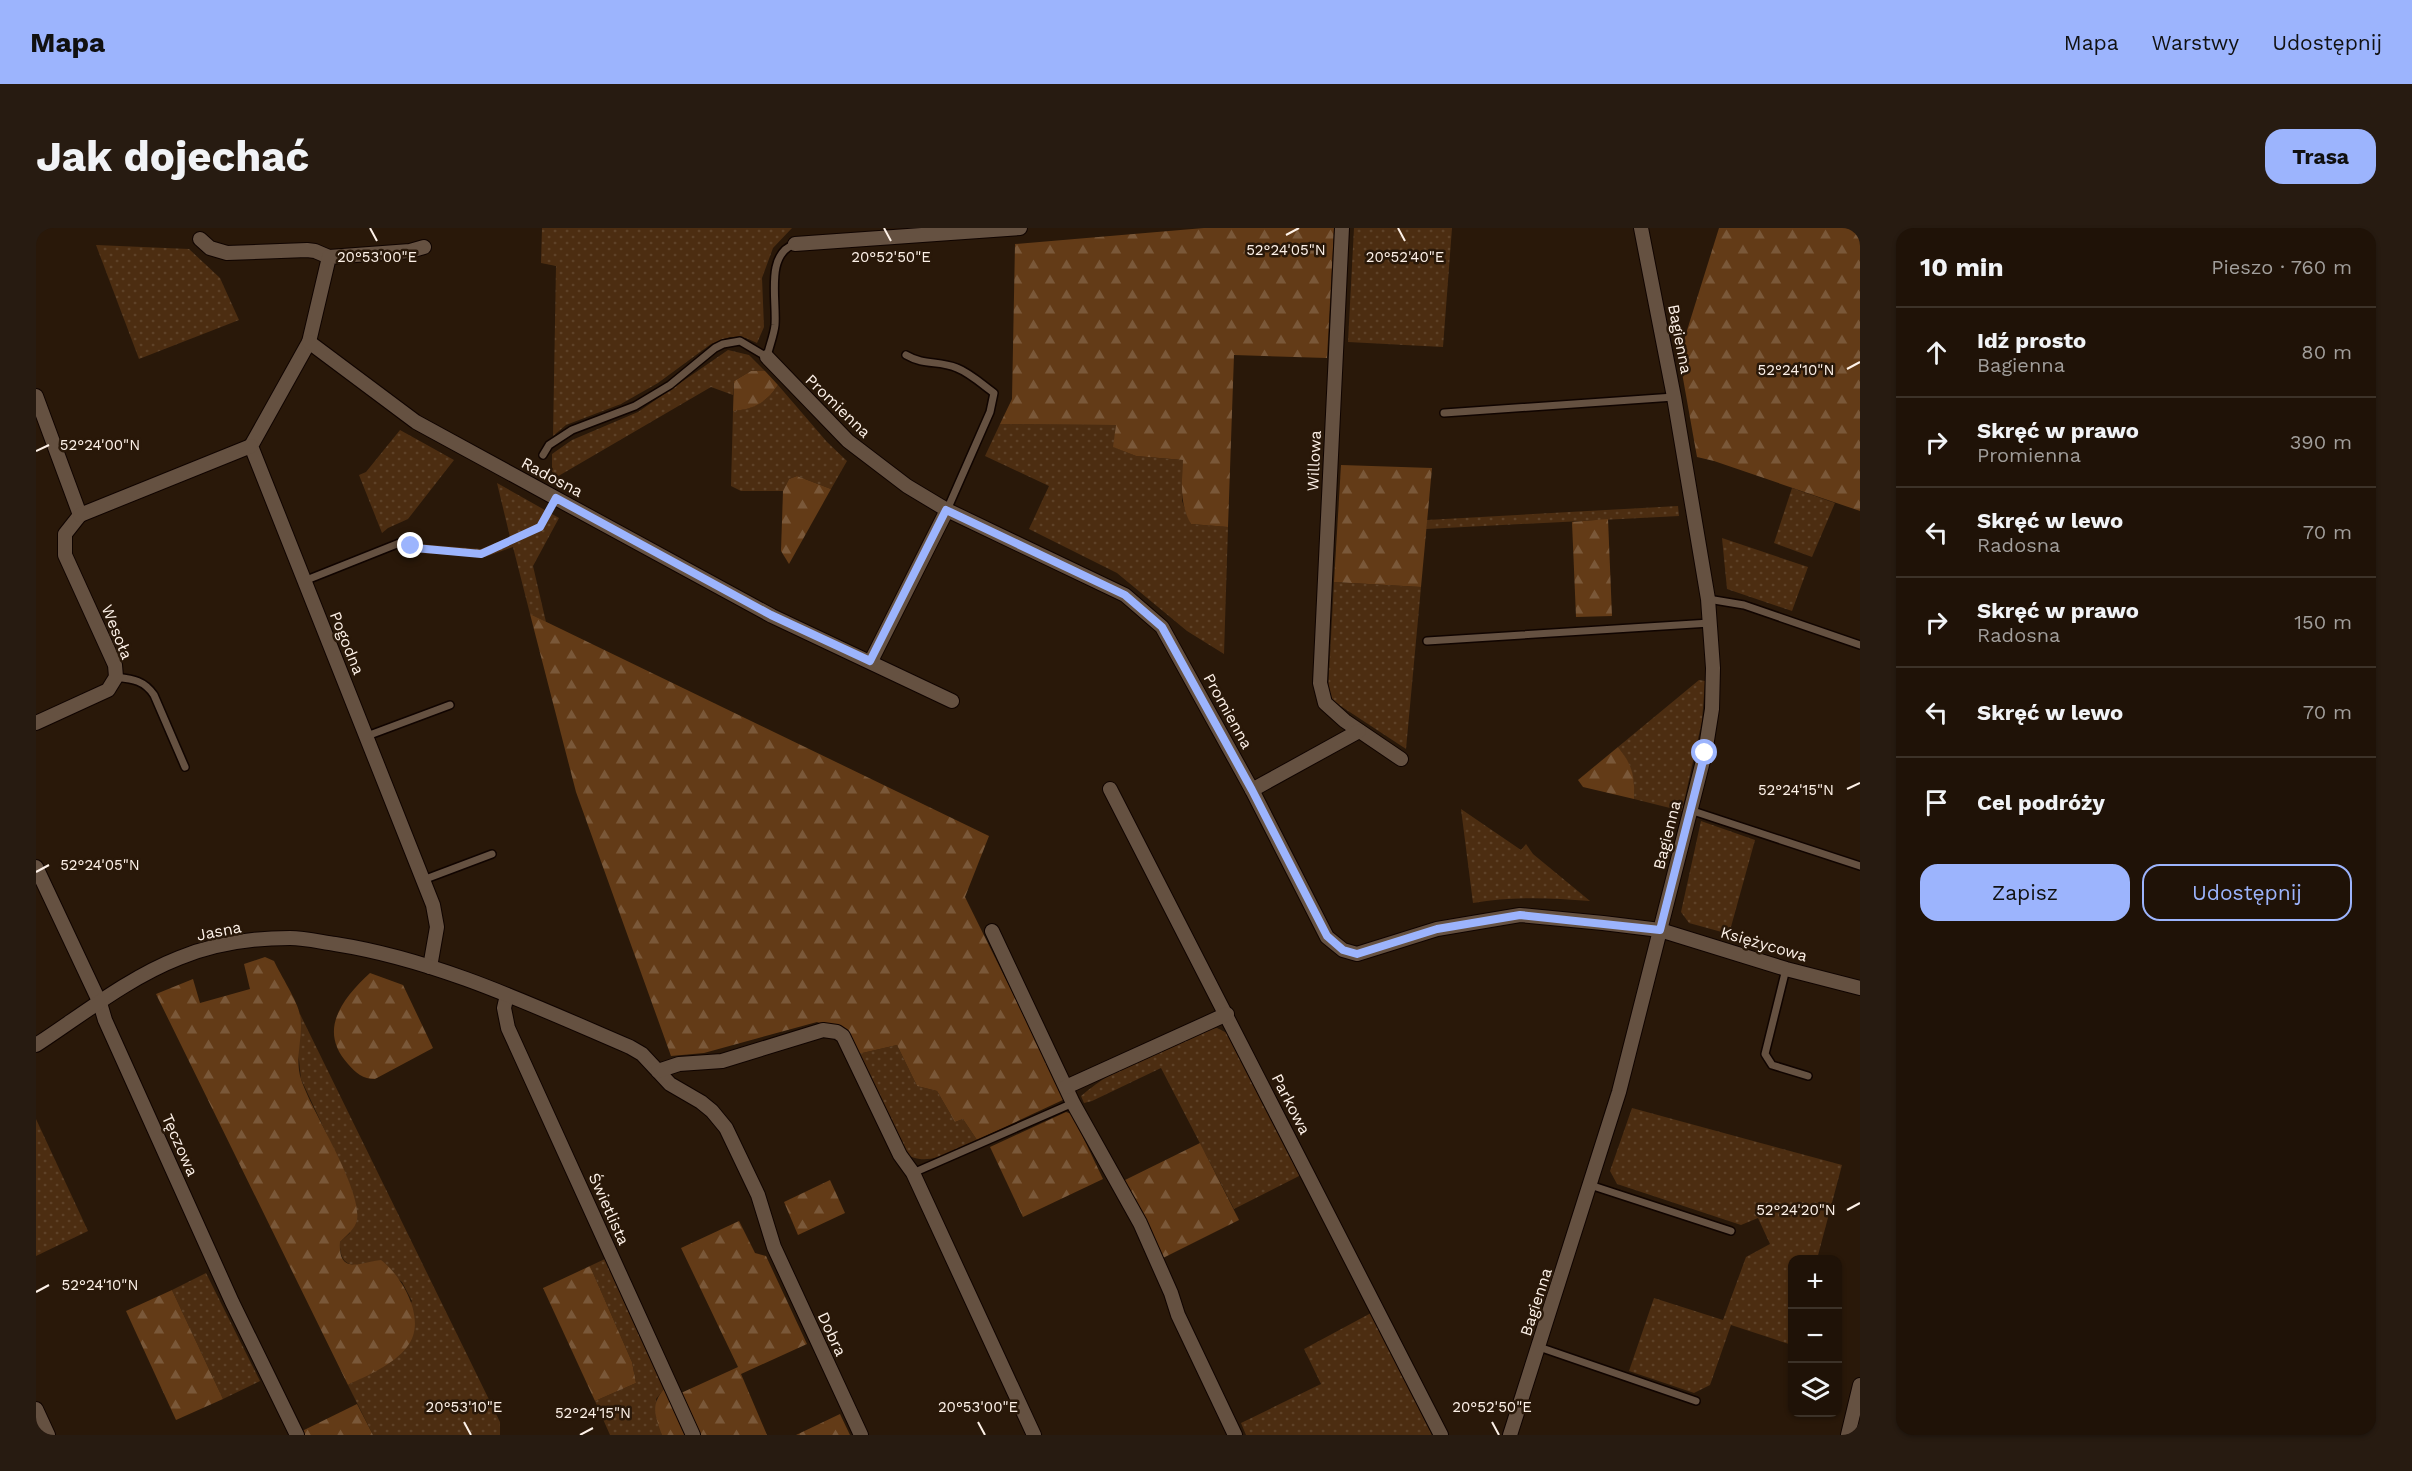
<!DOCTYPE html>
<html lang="pl">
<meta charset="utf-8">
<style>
:root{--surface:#1f1207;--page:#271b11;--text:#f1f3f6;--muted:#a19e9b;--line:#3c3228;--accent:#9cb4fd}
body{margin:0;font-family:"Work Sans",sans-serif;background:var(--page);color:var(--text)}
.controls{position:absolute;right:18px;bottom:18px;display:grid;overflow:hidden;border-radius:12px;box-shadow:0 2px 4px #0004}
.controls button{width:54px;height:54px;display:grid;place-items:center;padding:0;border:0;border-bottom:2px solid var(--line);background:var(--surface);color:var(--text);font:30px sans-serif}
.stop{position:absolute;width:18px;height:18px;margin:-14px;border:4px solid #9cb4fd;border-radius:50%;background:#fff}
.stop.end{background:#9cb4fd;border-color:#fff;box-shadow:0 2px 6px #0008}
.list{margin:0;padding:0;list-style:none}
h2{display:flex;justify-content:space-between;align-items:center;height:78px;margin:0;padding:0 24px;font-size:26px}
h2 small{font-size:20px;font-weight:400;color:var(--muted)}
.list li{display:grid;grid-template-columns:39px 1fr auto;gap:18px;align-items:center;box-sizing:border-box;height:90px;padding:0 24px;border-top:2px solid var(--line)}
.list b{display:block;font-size:22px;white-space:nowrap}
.list p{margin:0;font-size:20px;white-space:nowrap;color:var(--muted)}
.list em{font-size:20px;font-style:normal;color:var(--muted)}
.actions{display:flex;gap:12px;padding:18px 24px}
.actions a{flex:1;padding:14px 0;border:2px solid var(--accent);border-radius:18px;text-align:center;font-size:21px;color:var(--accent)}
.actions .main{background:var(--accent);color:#111}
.icon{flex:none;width:33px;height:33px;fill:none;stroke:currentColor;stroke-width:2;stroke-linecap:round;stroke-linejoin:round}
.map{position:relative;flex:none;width:1824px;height:1207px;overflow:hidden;border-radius:18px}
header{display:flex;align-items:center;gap:36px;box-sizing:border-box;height:84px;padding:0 30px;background:var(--accent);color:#111}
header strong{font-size:28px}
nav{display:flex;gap:33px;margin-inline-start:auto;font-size:21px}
.intro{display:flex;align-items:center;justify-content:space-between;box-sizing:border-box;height:144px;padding:0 36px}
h1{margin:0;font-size:42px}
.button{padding:15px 27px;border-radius:18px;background:var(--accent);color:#111;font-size:21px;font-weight:700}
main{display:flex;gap:36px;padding:0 36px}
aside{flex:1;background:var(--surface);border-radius:18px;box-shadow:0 2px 4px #0004}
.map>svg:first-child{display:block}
</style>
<header>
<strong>Mapa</strong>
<nav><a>Mapa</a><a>Warstwy</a><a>Udostępnij</a></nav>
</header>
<div class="intro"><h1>Jak dojechać</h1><a class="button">Trasa</a></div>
<main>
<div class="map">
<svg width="1824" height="1207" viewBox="0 0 1824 1207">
<defs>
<pattern id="green-dots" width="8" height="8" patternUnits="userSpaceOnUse" patternTransform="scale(1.5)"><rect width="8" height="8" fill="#4c2d11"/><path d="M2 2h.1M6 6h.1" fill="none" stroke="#5e4228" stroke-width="1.8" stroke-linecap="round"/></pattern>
<pattern id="forest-firs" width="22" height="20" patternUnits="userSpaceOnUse" patternTransform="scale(1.5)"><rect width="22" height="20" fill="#633b17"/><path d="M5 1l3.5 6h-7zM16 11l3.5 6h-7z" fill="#7a5839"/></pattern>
</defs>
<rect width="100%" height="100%" fill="#291809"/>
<g fill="url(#green-dots)">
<polygon points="506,0 756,0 737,20 726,50 728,99 721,115 710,110 694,109 675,116 622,155 585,176 530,197 517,208 520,38 505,35"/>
<polygon points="1318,0 1416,0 1407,119 1312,114"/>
<polygon points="60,17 153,21 184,50 203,92 103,131"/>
<polygon points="692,122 713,127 729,143 715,143 698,153 697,167 675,159 519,250 516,243 516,226 536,212 602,184"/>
<path d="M742,157l49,57 20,19 -16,28 -34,-13 -8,3 -6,12h-42l-10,-5 2,-75c20,-2 33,-8 45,-26z"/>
<polygon points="964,196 1080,197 1078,219 1100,228 1147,232 1146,273 1155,296 1192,299 1188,426 1151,403 1081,345 993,301 1013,258 949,228"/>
<polygon points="364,202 418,232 372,291 352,300 346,305 323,247 330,244"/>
<polygon points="461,255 523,290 497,338 510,394 494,386 477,319 449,329 384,325 382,316 445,321 474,309"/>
<polygon points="1756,260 1799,275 1776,329 1738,315"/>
<polygon points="1642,278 1643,288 1390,301 1391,292"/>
<polygon points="1686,310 1772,339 1756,383 1691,361"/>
<polygon points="1298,354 1385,359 1370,521 1297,473 1292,464"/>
<path d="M1663,452l6,1 -3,40 -20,90 -48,-12c1,-21 -3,-36 -16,-52z"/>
<path d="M1425,581l60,41 5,-6 7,10 57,47c-40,-3 -77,-5 -117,2z"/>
<polygon points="1665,593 1719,612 1693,706 1653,695 1645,684"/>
<path d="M264,786l200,408v13h-127l-25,-50 25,-13 39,-71 -10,-19 -27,-21c-20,7 -36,7 -35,-19l10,-9 -3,-55 -46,-99 -3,-29z"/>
<path d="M1181,800l14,7 1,6 69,134 -67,34 -73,-141 -69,33 -8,2 -3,-7c37,-32 85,-48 129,-67z"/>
<path d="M861,817l20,41 20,5 18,31 8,-3 14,21c-23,10 -51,30 -74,12l-45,-98z"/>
<polygon points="1596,880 1806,937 1781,1031 1756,1032 1756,1117 1695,1097 1674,1157 1658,1165 1593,1143 1618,1070 1687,1092 1710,1029 1734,1016 1722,990 1705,997 1581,956 1574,943"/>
<polygon points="0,891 52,1003 0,1028"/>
<polygon points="571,1030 629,1160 620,1171 626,1207 574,1207 559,1173 600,1155 596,1134 554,1038"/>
<polygon points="170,1045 224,1153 187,1171 136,1062"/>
<polygon points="1335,1085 1396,1207 1210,1207 1205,1195 1285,1156 1268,1121"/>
</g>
<g fill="url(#forest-firs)">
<path d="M1168,0h130l-7,130 -93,-3 -6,172 -37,-3c-12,-21 -9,-41 -8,-64l-47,-4 -23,-9 3,-22 -116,-1 12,-25 3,-155z"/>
<polygon points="1683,0 1824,0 1824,283 1678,233 1661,229 1643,128"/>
<path d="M715,143h14l13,14c-12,18 -24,24 -45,26l1,-30z"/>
<polygon points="1305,237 1396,240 1385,359 1298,354"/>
<polygon points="761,248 795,261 753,336 745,323 747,263 753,251"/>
<polygon points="1572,291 1576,388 1540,389 1536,294"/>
<polygon points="494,386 953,608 929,669 1029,871 941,912 927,891 919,894 901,863 881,858 861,817 822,826 813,805 781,794 668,825 635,828 540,564"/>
<path d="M1582,519c14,17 17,29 16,52l-51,-12 -5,-7z"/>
<path d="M229,729l9,4c6,13 24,41 26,54 4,21 -6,42 1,64 11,34 61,109 56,141 -2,9 -11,16 -17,22 -2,34 22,20 41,18 22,17 47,61 26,87 -14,18 -39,28 -59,38l-192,-391 37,-15 7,24 50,-14 -6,-25z"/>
<path d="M334,745l33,12 30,63 -58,31c-12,0 -19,-6 -27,-15 -31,-34 -5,-66 22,-91z"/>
<polygon points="1030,884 1036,886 1067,951 987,989 954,919"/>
<polygon points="1164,915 1203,992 1125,1031 1087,953"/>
<polygon points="794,952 809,985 762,1007 748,974"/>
<polygon points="703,993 719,1025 730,1028 771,1116 705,1146 731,1207 665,1207 645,1165 702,1139 645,1020"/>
<polygon points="554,1038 596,1134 600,1155 559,1173 507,1060"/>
<polygon points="136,1062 187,1171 140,1192 90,1083"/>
<path d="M629,1160l22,47h-25c-7,-21 -12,-30 3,-47z"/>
<polygon points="321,1176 337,1207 266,1207 264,1204"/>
<polygon points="804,1186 814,1207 760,1207"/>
</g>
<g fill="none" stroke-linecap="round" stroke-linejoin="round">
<defs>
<g id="lane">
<path d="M870,127c19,11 32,5 51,13 13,5 26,17 37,25l-4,19 -43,98"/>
<polyline points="1408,185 1638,169"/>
<path d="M507,227l6,-10 23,-15 63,-24 35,-21 45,-37 8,-4 17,-3 27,16c2,-10 7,-22 8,-32 2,-26 -10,-71 20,-81"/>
<polyline points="268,353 371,312"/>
<polyline points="1672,371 1708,377 1824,417"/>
<polyline points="1391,413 1674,395"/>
<path d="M80,449c16,2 28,3 38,18l31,72"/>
<polyline points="331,508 414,477"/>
<polyline points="1654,582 1824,638"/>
<polyline points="387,652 456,626"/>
<polyline points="1750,741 1729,826 1736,837 1772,848"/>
<polyline points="877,945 1037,875"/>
<polyline points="1554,957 1695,1003"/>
<polyline points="1503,1119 1660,1173"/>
</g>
<g id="street">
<polyline points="1306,0 1284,455 1289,475 1309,493 1365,531"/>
<polyline points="164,11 174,20 191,25 271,22 279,23 293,29"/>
<polyline points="759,16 984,0"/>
<polyline points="388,19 374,23 293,29 273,114 215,218 397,677 401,699 394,739"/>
<polyline points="273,114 380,194 736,388 916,473"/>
<polyline points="731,129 812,213 871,258 911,282 1089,367 1126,399 1216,562 1291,709 1307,722 1321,726 1401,701 1484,687 1567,695 1624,702 1750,741 1824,760"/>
<polyline points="0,168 44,287 29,306 29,327 79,437 80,449 72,462 0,495"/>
<polyline points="44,287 215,218"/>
<polyline points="835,433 911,282"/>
<polyline points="1074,561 1405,1207"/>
<polyline points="1216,562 1323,503"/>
<polyline points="0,639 64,775 69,792 196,1074 261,1207"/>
<polyline points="956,703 1037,875 1104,995 1135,1065 1142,1087 1199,1207"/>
<polyline points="471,767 468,780 472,800 657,1207"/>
<path d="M0,817c46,-30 92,-67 143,-87 34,-14 75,-20 111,-20 15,0 31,4 45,6 103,16 199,62 295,103l12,7 28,30 31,18 11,9 14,17 32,67 16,52 87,188"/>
<polyline points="622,843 643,836 686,833 787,802 801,804 807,808 864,927 877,945 998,1207"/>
<polyline points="1030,859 1191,786"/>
<polyline points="0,1181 12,1207"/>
<polyline points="1474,1207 1583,864 1669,525 1676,481 1677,440 1672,371 1638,169 1605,0"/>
<polyline points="1812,1207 1824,1157"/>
</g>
</defs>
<use href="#lane" stroke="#100400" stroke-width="10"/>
<use href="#street" stroke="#100400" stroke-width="16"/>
<polyline stroke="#695a4d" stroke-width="3" stroke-dasharray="3 4.5" stroke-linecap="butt" points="380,320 445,325 504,299 514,283"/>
<use href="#lane" stroke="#655141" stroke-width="7"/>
<use href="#street" stroke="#655141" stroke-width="14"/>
</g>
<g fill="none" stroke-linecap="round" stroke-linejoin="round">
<polyline stroke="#9cb4fd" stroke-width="8" points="375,318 379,320 445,326 454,322 504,299 520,270 735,387 834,433 910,282 1089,367 1126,399 1216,562 1291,708 1307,722 1321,726 1401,701 1484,687 1624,702 1669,525"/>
</g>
<path fill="none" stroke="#fdf1e8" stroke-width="2" d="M334,0l7,13M848,0l7,13M1362,0l7,13M1250,7l13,-7M1811,141l13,-7M0,223l13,-6M1811,561l13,-6M0,644l13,-7M1811,982l13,-7M0,1064l13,-7M428,1194l7,13M942,1194l7,13M1456,1194l7,13M544,1207l13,-7"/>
<g text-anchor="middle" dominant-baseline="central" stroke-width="5" stroke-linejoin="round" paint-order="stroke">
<g font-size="16" fill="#fdf1e8" stroke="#291809">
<text transform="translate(1644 111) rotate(79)">Bagienna</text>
<text transform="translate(802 178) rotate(44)">Promienna</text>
<text transform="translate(1278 233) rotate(-87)">Willowa</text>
<text transform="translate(516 249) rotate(28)">Radosna</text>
<text transform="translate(81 404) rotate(68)">Wesoła</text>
<text transform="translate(311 415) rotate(68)">Pogodna</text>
<text transform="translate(1192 483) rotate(61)">Promienna</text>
<text transform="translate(1631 607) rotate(-76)">Bagienna</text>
<text transform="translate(183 703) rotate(-11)">Jasna</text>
<text transform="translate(1728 716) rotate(16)">Księżycowa</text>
<text transform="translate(1255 876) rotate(63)">Parkowa</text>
<text transform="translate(144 917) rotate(66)">Tęczowa</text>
<text transform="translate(573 981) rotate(66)">Świetlista</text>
<text transform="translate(1500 1074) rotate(-72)">Bagienna</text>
<text transform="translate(796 1106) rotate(65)">Dobra</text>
</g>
</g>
<g font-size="15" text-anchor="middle" fill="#fdf1e8" stroke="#291809" stroke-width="5" stroke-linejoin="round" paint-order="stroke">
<text x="1250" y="27">52°24'05"N</text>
<text x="341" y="34">20°53'00"E</text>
<text x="855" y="34">20°52'50"E</text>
<text x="1369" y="34">20°52'40"E</text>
<text x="1760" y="147">52°24'10"N</text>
<text x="64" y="222">52°24'00"N</text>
<text x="1760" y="567">52°24'15"N</text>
<text x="64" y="642">52°24'05"N</text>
<text x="1760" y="987">52°24'20"N</text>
<text x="64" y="1062">52°24'10"N</text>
<text x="428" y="1184">20°53'10"E</text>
<text x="942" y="1184">20°53'00"E</text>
<text x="1456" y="1184">20°52'50"E</text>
<text x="557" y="1190">52°24'15"N</text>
</g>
</svg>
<div class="controls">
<button>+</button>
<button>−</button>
<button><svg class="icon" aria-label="layers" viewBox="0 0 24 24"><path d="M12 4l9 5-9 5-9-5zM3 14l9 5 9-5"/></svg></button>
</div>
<div class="stop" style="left:1669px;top:525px"></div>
<div class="stop end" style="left:375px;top:318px"></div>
</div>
<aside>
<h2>10 min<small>Pieszo · 760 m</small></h2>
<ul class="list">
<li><svg class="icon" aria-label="ahead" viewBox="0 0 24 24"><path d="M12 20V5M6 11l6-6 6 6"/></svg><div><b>Idź prosto</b><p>Bagienna</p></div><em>80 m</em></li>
<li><svg class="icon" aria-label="right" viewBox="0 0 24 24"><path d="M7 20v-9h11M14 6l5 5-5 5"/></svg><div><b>Skręć w prawo</b><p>Promienna</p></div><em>390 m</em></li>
<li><svg class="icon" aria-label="left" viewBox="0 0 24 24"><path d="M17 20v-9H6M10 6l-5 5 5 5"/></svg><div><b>Skręć w lewo</b><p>Radosna</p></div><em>70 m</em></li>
<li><svg class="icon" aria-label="right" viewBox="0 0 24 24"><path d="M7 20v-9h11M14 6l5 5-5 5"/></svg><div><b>Skręć w prawo</b><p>Radosna</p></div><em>150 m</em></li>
<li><svg class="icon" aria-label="left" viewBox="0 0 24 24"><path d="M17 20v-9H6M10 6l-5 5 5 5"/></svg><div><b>Skręć w lewo</b></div><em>70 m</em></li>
<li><svg class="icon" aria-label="arrive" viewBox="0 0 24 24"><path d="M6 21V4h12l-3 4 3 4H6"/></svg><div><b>Cel podróży</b></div></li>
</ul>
<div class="actions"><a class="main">Zapisz</a><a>Udostępnij</a></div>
</aside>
</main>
